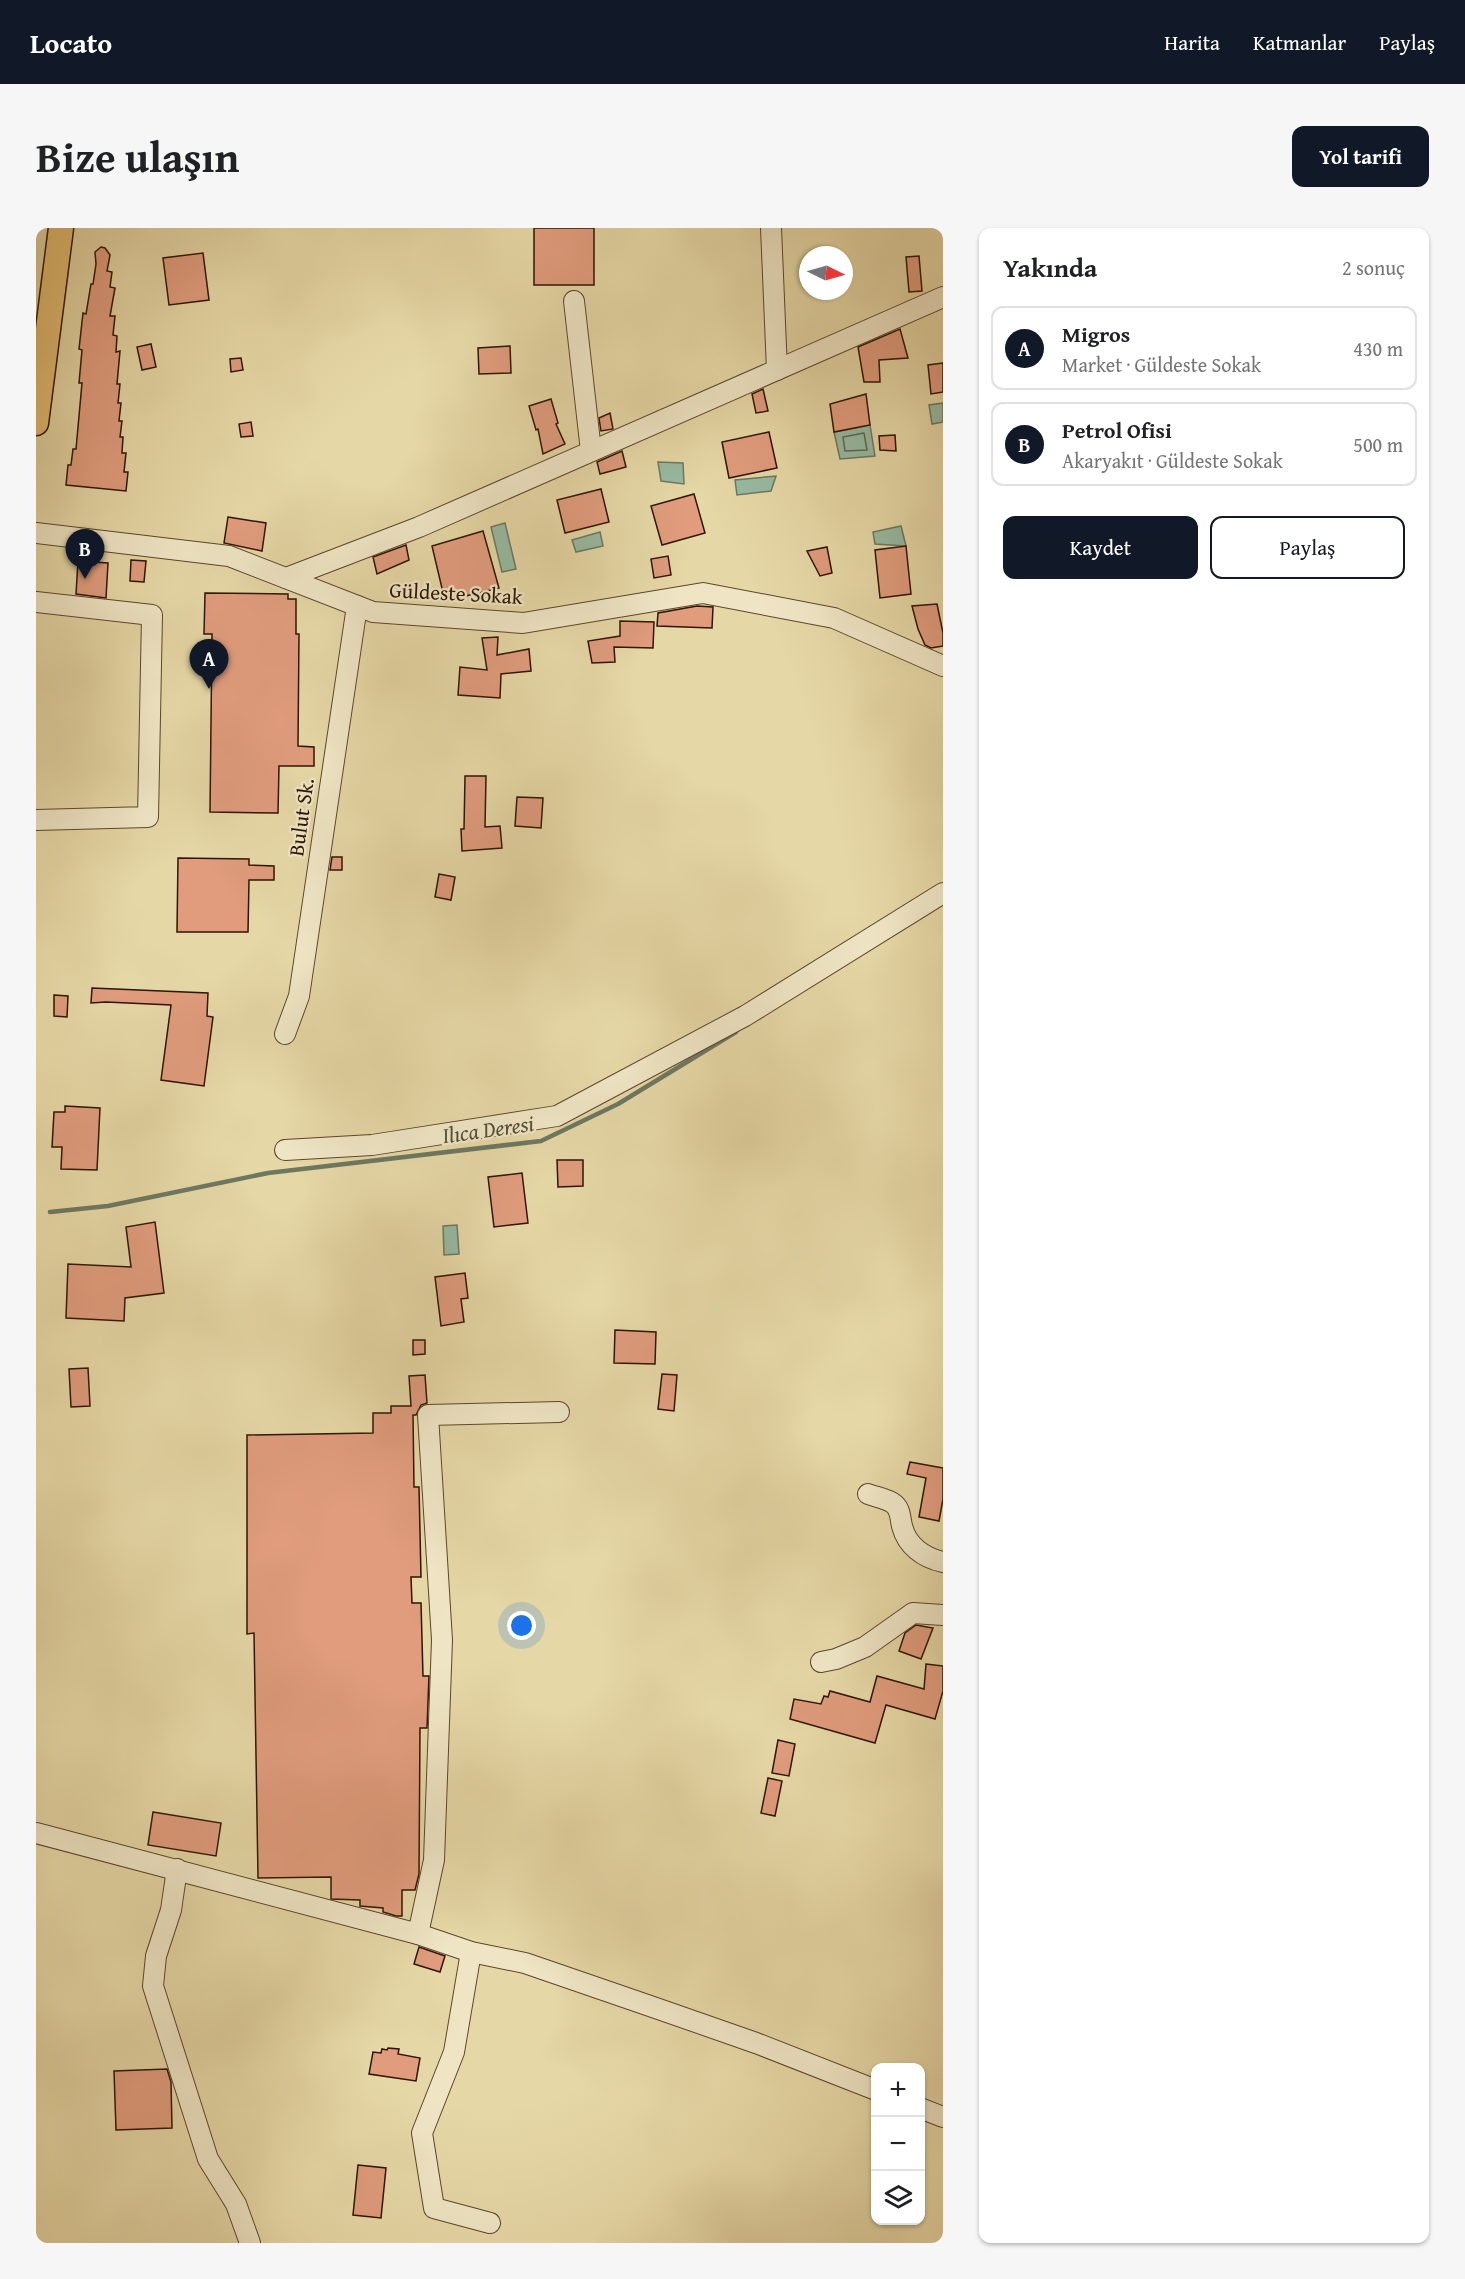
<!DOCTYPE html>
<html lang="tr">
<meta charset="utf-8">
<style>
:root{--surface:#fff;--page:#f6f6f6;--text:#202124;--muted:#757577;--line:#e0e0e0;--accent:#111827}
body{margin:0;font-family:"Gentium Book Plus",serif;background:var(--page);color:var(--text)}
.controls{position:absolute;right:18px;bottom:18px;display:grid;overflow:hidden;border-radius:12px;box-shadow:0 2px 4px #0004}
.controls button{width:54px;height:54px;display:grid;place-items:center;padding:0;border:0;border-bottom:2px solid var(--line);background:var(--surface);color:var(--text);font:30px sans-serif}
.compass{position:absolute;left:763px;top:18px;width:54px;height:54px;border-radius:50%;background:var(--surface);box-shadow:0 2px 4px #0004;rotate:95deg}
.you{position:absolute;left:486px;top:1398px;width:21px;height:21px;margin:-15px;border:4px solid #fff;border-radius:50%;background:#1a73e8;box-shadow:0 0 0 9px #1a73e833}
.badge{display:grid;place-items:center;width:39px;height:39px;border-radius:50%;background:var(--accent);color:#fff;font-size:20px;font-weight:700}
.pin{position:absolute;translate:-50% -50px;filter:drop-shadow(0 2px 3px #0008)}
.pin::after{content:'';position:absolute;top:32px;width:21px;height:18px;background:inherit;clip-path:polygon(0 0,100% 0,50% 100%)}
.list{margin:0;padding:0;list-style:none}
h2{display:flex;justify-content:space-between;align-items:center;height:78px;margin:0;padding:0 24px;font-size:26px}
h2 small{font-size:20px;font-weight:400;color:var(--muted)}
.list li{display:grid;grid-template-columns:39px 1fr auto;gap:18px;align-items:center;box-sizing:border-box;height:84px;margin:0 12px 12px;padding:0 12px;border:2px solid var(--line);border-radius:12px}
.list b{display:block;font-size:22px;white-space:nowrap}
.list p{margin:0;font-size:20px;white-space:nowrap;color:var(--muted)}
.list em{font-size:20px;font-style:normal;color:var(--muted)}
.actions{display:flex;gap:12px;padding:18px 24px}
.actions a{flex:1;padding:14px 0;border:2px solid var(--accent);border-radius:12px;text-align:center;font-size:21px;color:var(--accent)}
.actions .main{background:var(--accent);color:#fff}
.icon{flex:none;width:33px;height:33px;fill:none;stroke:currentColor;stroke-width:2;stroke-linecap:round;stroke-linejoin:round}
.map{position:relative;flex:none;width:907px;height:2015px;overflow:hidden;border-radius:12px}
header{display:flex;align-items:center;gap:36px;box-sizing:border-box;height:84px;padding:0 30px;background:var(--accent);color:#fff}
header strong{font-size:28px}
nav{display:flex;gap:33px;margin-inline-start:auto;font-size:21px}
.intro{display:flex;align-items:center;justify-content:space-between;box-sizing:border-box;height:144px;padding:0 36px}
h1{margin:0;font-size:42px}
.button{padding:15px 27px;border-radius:12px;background:var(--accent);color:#fff;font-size:21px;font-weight:700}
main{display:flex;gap:36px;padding:0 36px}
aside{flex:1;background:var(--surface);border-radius:12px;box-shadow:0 2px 4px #0004}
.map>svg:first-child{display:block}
</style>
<header>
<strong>Locato</strong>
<nav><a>Harita</a><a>Katmanlar</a><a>Paylaş</a></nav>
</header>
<div class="intro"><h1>Bize ulaşın</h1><a class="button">Yol tarifi</a></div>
<main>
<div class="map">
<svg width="907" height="2015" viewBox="0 0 907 2015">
<rect width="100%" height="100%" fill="#e6d7a6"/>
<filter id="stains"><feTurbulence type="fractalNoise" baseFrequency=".00333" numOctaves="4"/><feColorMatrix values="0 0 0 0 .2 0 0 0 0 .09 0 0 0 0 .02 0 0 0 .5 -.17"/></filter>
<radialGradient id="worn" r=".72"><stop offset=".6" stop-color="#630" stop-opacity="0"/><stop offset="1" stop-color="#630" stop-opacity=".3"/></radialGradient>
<g fill="#97baa2" stroke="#6d7861" stroke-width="1.5">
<polygon points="907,175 907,194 896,196 893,177"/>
<polygon points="834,197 839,228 804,231 798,204"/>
<polygon points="622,234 647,235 648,256 625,253"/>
<polygon points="740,248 735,263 701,267 699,252"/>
<polygon points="469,295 480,341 466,344 455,299"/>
<polygon points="865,298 870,318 839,316 837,304"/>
<polygon points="564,304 567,318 540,324 536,312"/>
<polygon points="421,997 423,1026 408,1027 407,998"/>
</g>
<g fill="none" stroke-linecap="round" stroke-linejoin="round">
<polygon stroke="#626851" stroke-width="1.5" points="828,205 831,222 809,223 807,209"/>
<polyline stroke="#6d7861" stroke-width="4.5" points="14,984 72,978 232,945 505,913 582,876 700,804"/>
</g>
<g fill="#e09c7d" stroke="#2e1500" stroke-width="1.5">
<rect x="498" y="0" width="60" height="57"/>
<polygon points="65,19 69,20 74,27 71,43 76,44 74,59 79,60 74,88 79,88 77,107 81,108 80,124 84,123 81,156 84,156 82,175 85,175 83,193 86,193 84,209 87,209 86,225 90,225 88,244 92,244 90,263 30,257 32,237 35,237 37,221 40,221 46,155 43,155 46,122 43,121 47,85 50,86 55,56 57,56 60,36 59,24"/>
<polygon points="167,25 173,72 133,77 127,30"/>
<polygon points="883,28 886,63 873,64 870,29"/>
<polygon points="864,101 872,130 843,132 844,154 828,154 822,119"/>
<polygon points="115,116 120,139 106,142 101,119"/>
<polygon points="474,118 475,145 443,146 442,120"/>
<polygon points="205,130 207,142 195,144 194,131"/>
<polygon points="907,135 907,164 895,166 892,137"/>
<polygon points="727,161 732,183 720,185 716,166"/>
<polygon points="830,166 834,197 798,204 794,176"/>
<polygon points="515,171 522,195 520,196 529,216 507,226 502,201 500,202 493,178"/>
<polygon points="574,185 577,201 565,203 563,190"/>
<polygon points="215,194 217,208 205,209 203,196"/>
<polygon points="733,204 741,240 693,250 686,214"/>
<polygon points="859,207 860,223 844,222 843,208"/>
<polygon points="586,223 590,239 564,246 561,234"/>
<polygon points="565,261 573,294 529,305 521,272"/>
<polygon points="658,266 669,305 626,317 615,278"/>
<polygon points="192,289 230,295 226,323 188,315"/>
<polygon points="447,303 463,360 409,373 396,318"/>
<polygon points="370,317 373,332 341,346 337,329"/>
<polygon points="870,318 875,366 844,370 839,322"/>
<polygon points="791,319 796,345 784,348 771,323"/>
<polygon points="632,328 635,347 618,350 615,331"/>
<polygon points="95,332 110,333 108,354 94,353"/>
<polygon points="42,333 72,335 70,370 40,366"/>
<polygon points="169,365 252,366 252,371 260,371 260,406 263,406 262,518 278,519 278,538 243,538 242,585 174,584 176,406 168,406"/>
<polygon points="901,376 907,405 907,418 895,420 889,417 882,401 876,378"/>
<polygon points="661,378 677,379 676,400 621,398 622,385"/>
<polygon points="584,393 618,394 617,420 578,419 579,434 556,435 552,413 584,408"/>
<polygon points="462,409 461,427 493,421 495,443 465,446 464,470 422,467 424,439 451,442 446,410"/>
<polygon points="429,548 450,548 449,599 464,598 466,620 426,623 425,601 428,601"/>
<polygon points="481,569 507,570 505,600 479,598"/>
<polygon points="296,629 306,629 306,642 294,642"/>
<polygon points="142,630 213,631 213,637 238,638 238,652 213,652 212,704 141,704"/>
<polygon points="403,646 419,649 415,672 399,669"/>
<polygon points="56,760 172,765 171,788 177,789 168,858 125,852 135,777 70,774 55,775"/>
<polygon points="18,767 32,768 31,789 18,788"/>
<polygon points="29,878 64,880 61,942 25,941 26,919 16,919 18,884 29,884"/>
<polygon points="521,932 547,932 547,958 522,959"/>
<polygon points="486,945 492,995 458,999 452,949"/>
<polygon points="119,994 128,1065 89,1070 88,1093 30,1090 32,1036 95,1039 90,999"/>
<polygon points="429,1045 432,1070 425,1071 428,1094 405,1098 399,1049"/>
<polygon points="579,1102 620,1104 619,1136 578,1135"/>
<polygon points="377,1112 389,1112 389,1126 377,1127"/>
<polygon points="52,1140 54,1178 35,1179 33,1141"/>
<polygon points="626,1146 641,1147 638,1183 622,1181"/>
<polygon points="389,1147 391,1175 385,1177 380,1187 377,1187 378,1259 383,1259 385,1349 375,1349 376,1375 385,1375 387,1448 393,1448 391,1500 384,1500 383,1646 379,1662 366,1662 366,1688 360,1688 347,1684 347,1680 324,1678 324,1672 295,1671 295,1649 222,1650 218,1405 211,1406 211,1207 337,1205 337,1185 355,1185 355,1178 375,1178 373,1148"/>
<polygon points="874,1234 907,1240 907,1271 903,1293 883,1289 890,1250 871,1246"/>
<polygon points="880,1397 897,1400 885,1431 863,1423 869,1405"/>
<polygon points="890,1436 907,1438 907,1463 899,1491 850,1477 839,1515 754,1491 758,1471 785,1476 788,1468 792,1469 794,1463 834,1474 841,1448 888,1461"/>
<polygon points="742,1512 759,1516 753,1548 736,1545"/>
<polygon points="732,1550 746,1553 739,1588 725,1585"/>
<polygon points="117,1584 185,1595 180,1628 112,1617"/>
<polygon points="383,1719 409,1728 404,1744 378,1736"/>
<polygon points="352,1820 363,1821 362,1826 384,1830 380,1853 333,1846 337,1824 345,1825 346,1821 351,1822"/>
<polygon points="131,1841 135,1854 136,1900 80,1902 78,1843"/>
<polygon points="322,1937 350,1940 345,1990 317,1987"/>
</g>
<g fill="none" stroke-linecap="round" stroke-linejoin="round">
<defs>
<g id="minor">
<polyline points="735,0 741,142"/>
<polyline points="538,73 555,223"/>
<polyline points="0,305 193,328 337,384 487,395 667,365 798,390 907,438"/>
<polyline points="250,350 383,299 907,69"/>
<polyline points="0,374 116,387 112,589 0,592"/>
<polyline points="249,806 263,768 321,378"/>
<polyline points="249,922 336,917 521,888 709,788 907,665"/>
<path d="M832,1266c8,3 20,5 26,10 7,6 6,14 8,22 5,20 22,32 41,36"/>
<polyline points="785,1434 800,1431 829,1419 877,1385 907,1387"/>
<polyline points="0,1605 382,1706 435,1724 489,1735 614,1778 720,1815 840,1862"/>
<polyline points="141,1641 135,1682 120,1728 117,1758 172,1931 200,1976 214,2015"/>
<polyline points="382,1706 398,1632 406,1412 392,1187 523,1184"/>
<polyline points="435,1724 418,1824 386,1905 398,1980 454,1995"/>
<polyline points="884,1880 907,1889"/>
</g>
<polyline id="major" points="0,195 25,0"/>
</defs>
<use href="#minor" stroke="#5c462a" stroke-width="22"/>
<use href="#major" stroke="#2e1500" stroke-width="27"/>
<use href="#minor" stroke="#efe5c5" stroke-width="20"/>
<use href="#major" stroke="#e3bc73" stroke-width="24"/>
</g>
<g text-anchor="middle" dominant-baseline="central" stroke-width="4.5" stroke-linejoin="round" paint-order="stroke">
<g font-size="21" fill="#2e1500" stroke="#efe5c5">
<text transform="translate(420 365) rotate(3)">Güldeste Sokak</text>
<text transform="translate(265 589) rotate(-82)">Bulut Sk.</text>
</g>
<g font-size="22" font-style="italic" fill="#534f39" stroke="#efe5c5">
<text transform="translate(452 901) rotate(-8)">Ilıca Deresi</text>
</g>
</g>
<rect width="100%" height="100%" filter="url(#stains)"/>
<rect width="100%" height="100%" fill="url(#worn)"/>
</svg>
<div class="controls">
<button>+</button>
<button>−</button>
<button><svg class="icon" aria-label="layers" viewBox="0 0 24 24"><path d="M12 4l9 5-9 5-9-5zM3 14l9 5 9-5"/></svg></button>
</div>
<svg class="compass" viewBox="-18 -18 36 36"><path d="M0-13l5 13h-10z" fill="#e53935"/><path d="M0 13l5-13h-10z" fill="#757577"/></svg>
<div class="you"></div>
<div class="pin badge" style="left:173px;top:461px">A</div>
<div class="pin badge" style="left:49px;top:351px">B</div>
</div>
<aside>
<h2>Yakında<small>2 sonuç</small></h2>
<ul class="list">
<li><span class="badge">A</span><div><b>Migros</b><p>Market · Güldeste Sokak</p></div><em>430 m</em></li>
<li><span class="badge">B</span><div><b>Petrol Ofisi</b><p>Akaryakıt · Güldeste Sokak</p></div><em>500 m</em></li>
</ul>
<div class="actions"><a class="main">Kaydet</a><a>Paylaş</a></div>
</aside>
</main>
